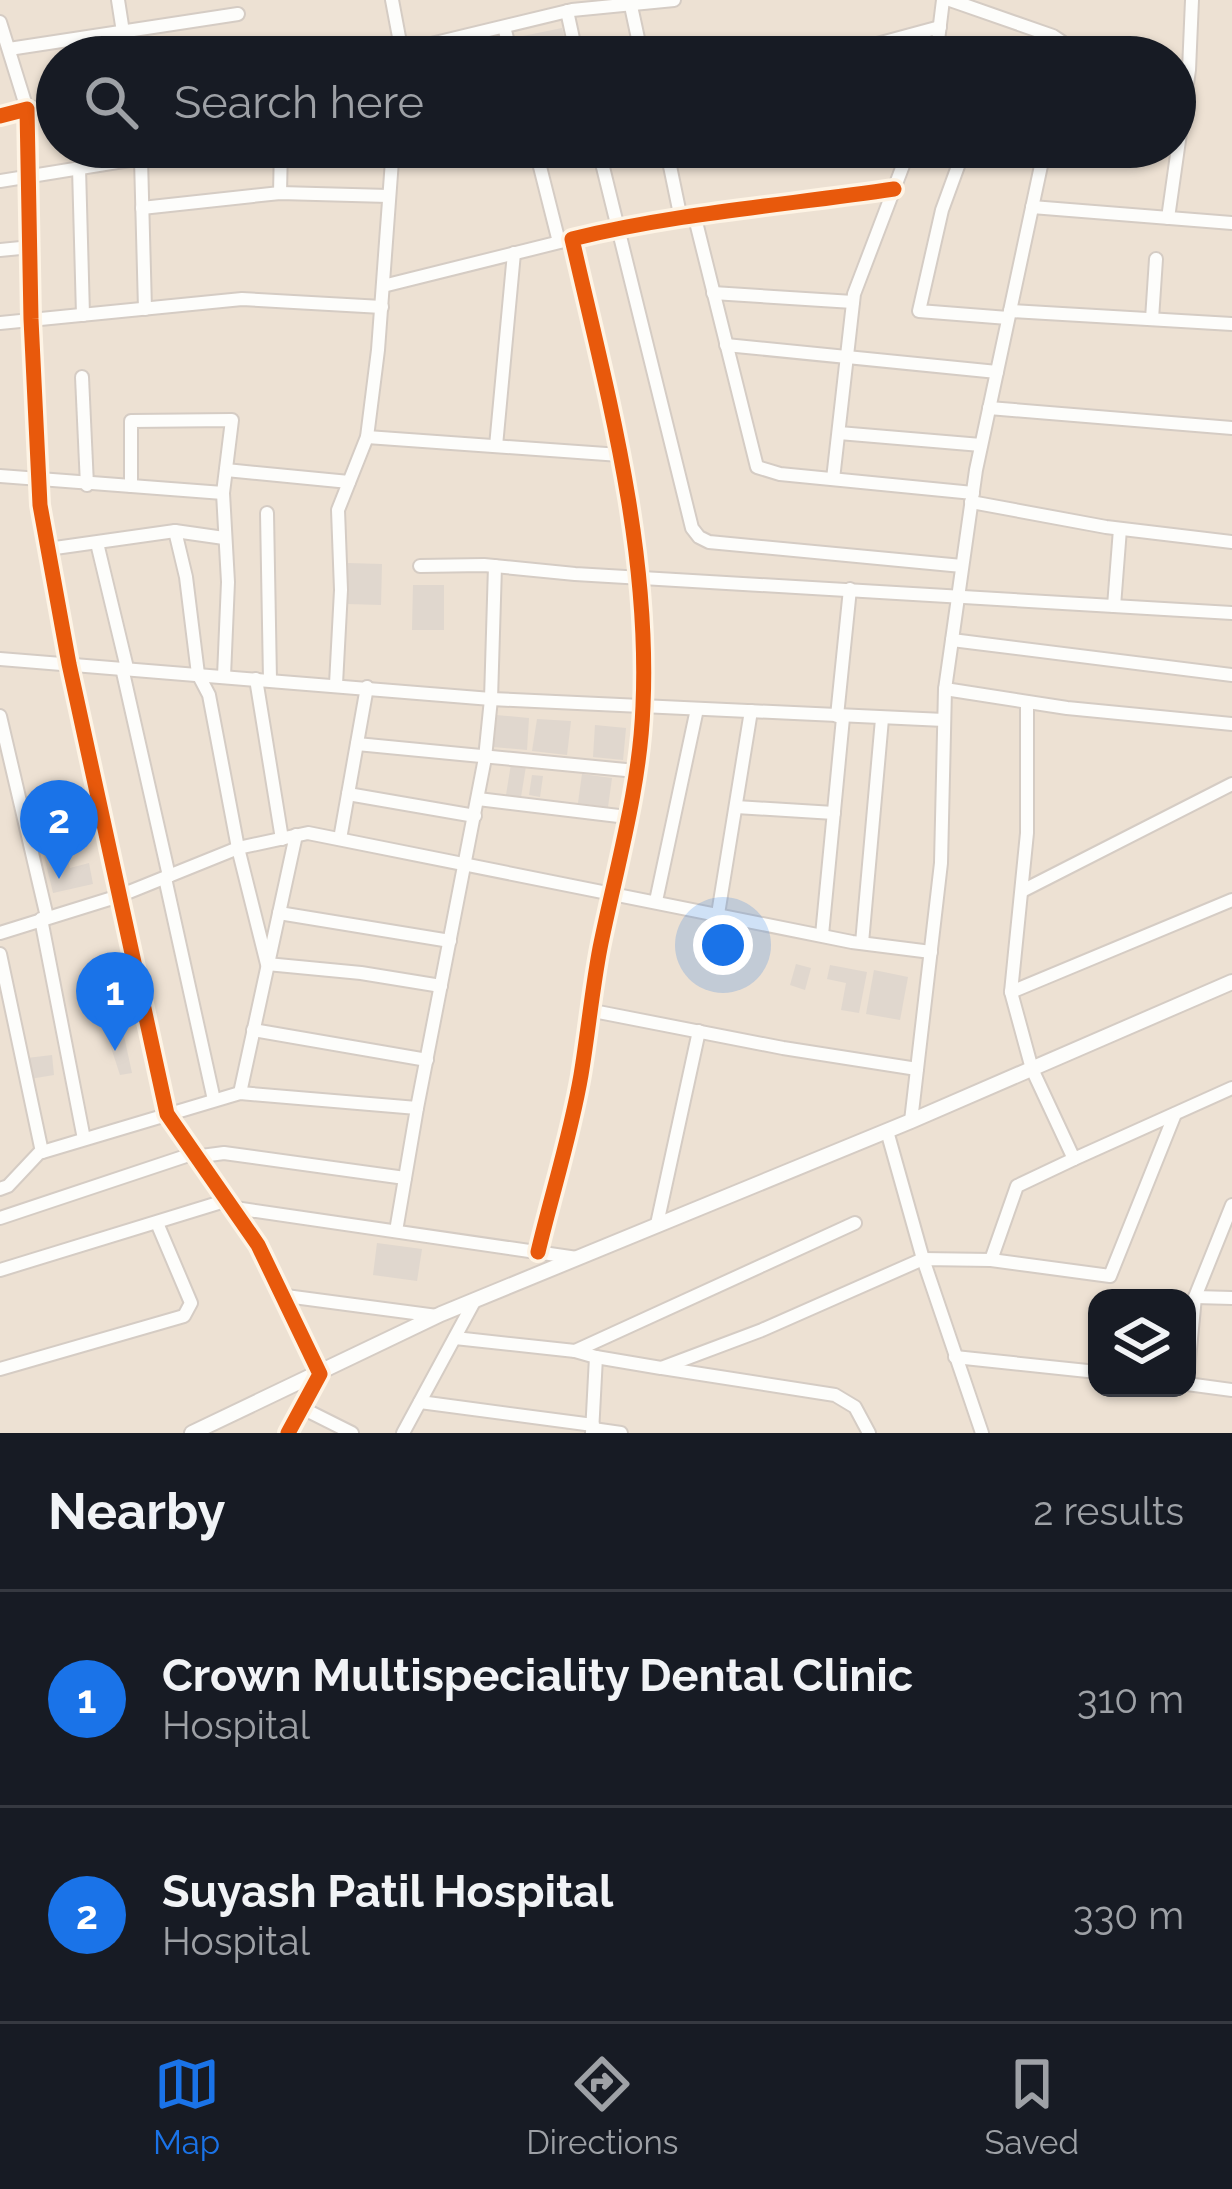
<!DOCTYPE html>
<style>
:root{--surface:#171b24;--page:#20242c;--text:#f1f3f6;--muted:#9ea1a6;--line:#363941;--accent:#1a73e8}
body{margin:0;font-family:Raleway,sans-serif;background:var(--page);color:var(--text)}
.controls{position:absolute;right:36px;bottom:36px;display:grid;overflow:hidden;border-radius:24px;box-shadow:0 3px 9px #0004}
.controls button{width:108px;height:108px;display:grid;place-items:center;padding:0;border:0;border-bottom:3px solid var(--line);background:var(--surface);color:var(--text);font:60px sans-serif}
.you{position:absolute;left:723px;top:945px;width:42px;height:42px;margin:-30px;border:9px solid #fff;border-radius:50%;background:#1a73e8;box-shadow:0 0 0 18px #1a73e833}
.badge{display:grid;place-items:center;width:78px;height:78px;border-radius:50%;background:var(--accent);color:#fff;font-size:39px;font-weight:700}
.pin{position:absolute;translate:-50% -99px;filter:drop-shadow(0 3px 6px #0008)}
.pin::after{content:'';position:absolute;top:63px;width:42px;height:36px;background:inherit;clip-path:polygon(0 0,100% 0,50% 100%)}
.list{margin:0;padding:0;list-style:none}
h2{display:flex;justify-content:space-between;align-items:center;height:156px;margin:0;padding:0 48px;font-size:51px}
h2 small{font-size:39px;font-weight:400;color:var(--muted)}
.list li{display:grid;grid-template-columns:78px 1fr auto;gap:36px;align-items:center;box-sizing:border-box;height:216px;padding:0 48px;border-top:3px solid var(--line)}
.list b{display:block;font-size:45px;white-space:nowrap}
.list p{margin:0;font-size:39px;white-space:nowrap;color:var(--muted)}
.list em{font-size:39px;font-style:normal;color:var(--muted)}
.icon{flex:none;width:66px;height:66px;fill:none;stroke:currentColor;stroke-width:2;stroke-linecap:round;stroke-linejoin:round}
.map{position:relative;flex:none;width:1232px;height:1433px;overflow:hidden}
.search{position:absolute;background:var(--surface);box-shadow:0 3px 9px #0004;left:36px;right:36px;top:36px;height:132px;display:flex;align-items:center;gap:30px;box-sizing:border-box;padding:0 42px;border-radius:66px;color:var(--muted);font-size:45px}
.sheet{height:588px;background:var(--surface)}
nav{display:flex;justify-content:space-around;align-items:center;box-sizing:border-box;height:168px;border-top:3px solid var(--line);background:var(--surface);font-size:33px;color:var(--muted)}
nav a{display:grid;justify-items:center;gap:6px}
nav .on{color:var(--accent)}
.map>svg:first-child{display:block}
</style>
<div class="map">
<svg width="1232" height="1433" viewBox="0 0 1232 1433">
<rect width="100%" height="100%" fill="#f4efe6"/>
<path fill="#ede1d3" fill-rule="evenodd" d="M0,0h1232v1433h-1232zM57,57h1118v90h-1118zM1097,1298h90v90h-90z"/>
<g fill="#e0d7ce">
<polygon points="562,28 568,53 528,57 523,36"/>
<polygon points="348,563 382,564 381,605 347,604"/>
<polygon points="413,585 444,585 444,630 412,630"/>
<polygon points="496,715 529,718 527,750 493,747"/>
<polygon points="537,719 571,721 567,755 532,751"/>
<polygon points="595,725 626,728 623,760 593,757"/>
<polygon points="511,764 526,766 521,797 506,795"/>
<polygon points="582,774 612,778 608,807 578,803"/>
<polygon points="532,775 543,776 540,797 529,795"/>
<polygon points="82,834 85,849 66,853 70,868 89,863 93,884 53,893 41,843"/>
<polygon points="796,964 811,968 805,990 790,985"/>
<polygon points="830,965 867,972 859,1013 841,1010 846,983 827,979"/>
<polygon points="874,970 908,977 900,1020 866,1014"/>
<polygon points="124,1036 132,1073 120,1075 108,1038"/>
<polygon points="52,1055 54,1075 30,1079 27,1058"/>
<polygon points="377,1243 422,1249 417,1281 373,1275"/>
</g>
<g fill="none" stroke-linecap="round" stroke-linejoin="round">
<defs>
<g id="minor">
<polyline points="118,0 123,32"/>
<polyline points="392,0 402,53"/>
<polyline points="950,0 1053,36 1062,42 1065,57"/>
<polyline points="631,6 642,57"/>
<polyline points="567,11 577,57"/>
<polyline points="0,22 27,109 57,105"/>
<polyline points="504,27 512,57"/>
<polyline points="9,49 238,14"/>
<polyline points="1065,54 1088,57"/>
<polyline points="377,57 572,10 674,0"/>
<polyline points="829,57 940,27"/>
<polyline points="936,57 943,0"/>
<polyline points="0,116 27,109 31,319 40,505 69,664 167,1114 258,1245 320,1374 288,1433"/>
<polyline points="535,147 559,242"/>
<polyline points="598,147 692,528 699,537 709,542 962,566"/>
<polyline points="666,147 681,219"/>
<polyline points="965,147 942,210 919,311 1008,318"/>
<polyline points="141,159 145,309"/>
<polyline points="79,168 83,315"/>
<polyline points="0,181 210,147"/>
<polyline points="280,193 281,147"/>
<polyline points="1032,207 1232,223"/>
<polyline points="142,208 280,193 388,196"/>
<polyline points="695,218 757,467 780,474 973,493"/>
<polyline points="1168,218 1189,70 1192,0"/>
<polyline points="0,250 31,247"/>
<polyline points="383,286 572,239"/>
<polyline points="713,293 853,302"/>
<polyline points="1010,311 1232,324"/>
<polyline points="1152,319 1156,259"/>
<polyline points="0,323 242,299 382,307"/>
<polyline points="726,345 997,372"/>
<polyline points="82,377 87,485"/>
<polyline points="989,408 1232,428"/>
<polyline points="839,433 981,445"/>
<polyline points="367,437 620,455"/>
<polyline points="496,446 514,253"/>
<polyline points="226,470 349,482"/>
<polyline points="0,476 223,493"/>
<polyline points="833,479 854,294 910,147"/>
<polyline points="131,486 131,421 232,420 223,493 228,582 224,676"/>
<polyline points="971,502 1106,527 1232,542"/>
<polyline points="267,513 270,680"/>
<polyline points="175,531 186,577 198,674 209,695 238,848 267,964 361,973 441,986"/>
<polyline points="97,543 127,668"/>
<polyline points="48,549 175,531 224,538"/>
<polyline points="420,566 484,565 575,574 1232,613"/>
<polyline points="1114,606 1120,529"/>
<polyline points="952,640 1232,675"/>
<polyline points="0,659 491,699 944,720"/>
<polyline points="122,668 169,876"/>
<polyline points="256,679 282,839"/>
<polyline points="336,684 341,590 338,510 367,437 378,350 393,147"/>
<polyline points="945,689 1067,708 1232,724"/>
<polyline points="0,716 47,917"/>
<polyline points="837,716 850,589"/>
<polyline points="357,744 636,771"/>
<polyline points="348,794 475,816"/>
<polyline points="478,799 627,817"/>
<polyline points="736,807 834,813"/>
<polyline points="340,839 367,687"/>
<polyline points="165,878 214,1100"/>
<polyline points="1022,891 1232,784"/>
<polyline points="656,901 697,709"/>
<polyline points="279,913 450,941"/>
<polyline points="718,914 751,711"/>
<polyline points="41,919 84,1139"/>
<polyline points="0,933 119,896 238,848 308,833 852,942 931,952"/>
<polyline points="822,935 843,718"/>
<polyline points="862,943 882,719"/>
<polyline points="0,954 42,1152"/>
<polyline points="1011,992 1027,833 1027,702"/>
<polyline points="588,1010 783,1048 917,1069"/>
<polyline points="253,1030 427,1060"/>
<polyline points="240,1093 296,835"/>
<polyline points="417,1108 485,758 491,699 495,566"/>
<polyline points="911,1121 941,863 945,689 952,640 976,470 1045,147"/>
<polyline points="887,1131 923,1259 982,1433"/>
<polyline points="194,1157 224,1153 405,1178"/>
<polyline points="1074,1159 1232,1088"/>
<polyline points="0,1189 8,1186 39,1153 240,1093 417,1108 396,1231"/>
<polyline points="235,1208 577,1258"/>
<polyline points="0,1218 192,1154"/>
<polyline points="657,1224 699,1031"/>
<path d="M538,1252c14,-59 33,-118 43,-177 7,-42 11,-85 19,-127 16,-79 40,-160 43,-242 7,-159 -36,-314 -71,-467 105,-26 215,-34 322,-50"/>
<polyline points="991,1260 1110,1276 1175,1114"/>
<polyline points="0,1270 228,1200"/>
<polyline points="286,1296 437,1316"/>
<polyline points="1195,1297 1232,1298"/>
<polyline points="455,1338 575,1351 596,1357 592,1433"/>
<polyline points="575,1351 855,1223"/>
<polyline points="596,1357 661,1368 762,1330 923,1259 991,1260 1017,1186 1074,1159 1032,1069 1011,992 1232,900"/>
<polyline points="955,1357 1097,1372"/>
<polyline points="662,1368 835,1395 855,1407 869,1433"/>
<polyline points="0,1369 184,1316 191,1303 157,1223"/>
<polyline points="1187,1380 1195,1297 1232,1205"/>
<polyline points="1187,1384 1232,1390"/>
<polyline points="420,1402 593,1425"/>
<polyline points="302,1408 352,1433"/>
<polyline points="593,1429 621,1433"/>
<polyline points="403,1433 475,1300"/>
</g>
<polyline id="tertiary" points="192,1433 441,1314 911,1121 1232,982"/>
</defs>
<use href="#minor" stroke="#d5ccc4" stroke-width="16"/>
<use href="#tertiary" stroke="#d5ccc4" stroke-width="18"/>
<use href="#minor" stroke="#fdfdfb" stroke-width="12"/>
<use href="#tertiary" stroke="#fdfdfb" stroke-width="14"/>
<defs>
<g id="cycleway">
<polyline points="0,116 27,109 31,319 40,505 69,664 167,1114 258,1245 320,1374 288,1433"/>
<path d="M538,1252c14,-59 33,-118 43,-177 7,-42 11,-85 19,-127 16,-79 40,-160 43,-242 7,-159 -36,-314 -71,-467 105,-26 215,-34 322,-50"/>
</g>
</defs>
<use href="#cycleway" stroke="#fef4e5" stroke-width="22"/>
<use href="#cycleway" stroke="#e8590c" stroke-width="15"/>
</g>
</svg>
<div class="controls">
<button><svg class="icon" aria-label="layers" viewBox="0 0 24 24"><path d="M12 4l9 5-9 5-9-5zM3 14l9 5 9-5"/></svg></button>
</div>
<div class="you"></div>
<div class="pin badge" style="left:115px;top:1051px">1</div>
<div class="pin badge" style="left:59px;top:879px">2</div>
<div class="search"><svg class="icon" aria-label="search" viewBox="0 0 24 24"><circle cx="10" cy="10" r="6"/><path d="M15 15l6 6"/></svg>Search here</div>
</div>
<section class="sheet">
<h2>Nearby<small>2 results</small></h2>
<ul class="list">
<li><span class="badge">1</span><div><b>Crown Multispeciality Dental Clinic</b><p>Hospital</p></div><em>310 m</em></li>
<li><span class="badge">2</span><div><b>Suyash Patil Hospital</b><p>Hospital</p></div><em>330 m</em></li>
</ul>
</section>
<nav>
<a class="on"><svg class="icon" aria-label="map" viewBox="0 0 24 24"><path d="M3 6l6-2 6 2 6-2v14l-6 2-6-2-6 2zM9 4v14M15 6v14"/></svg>Map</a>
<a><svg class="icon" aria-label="directions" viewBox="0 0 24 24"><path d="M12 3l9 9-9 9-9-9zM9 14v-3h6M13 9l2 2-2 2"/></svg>Directions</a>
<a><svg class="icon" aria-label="saved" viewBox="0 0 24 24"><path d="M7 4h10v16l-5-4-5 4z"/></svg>Saved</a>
</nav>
